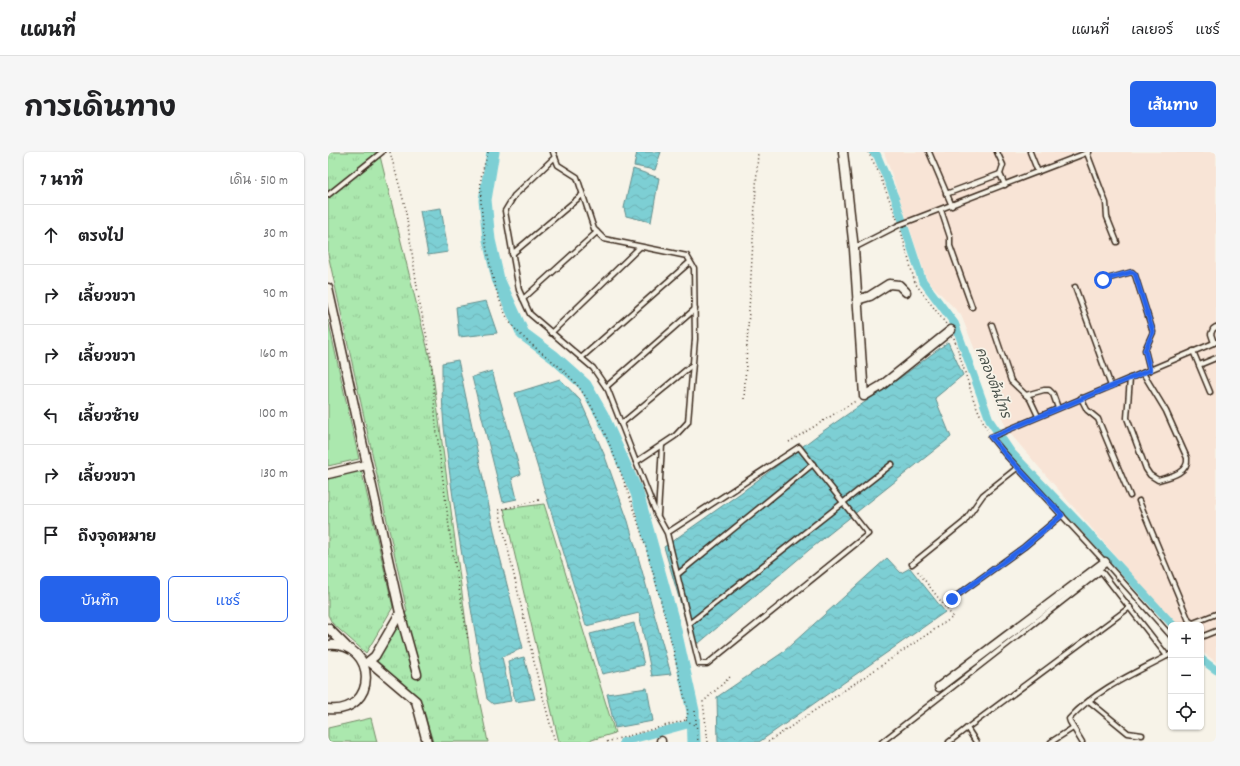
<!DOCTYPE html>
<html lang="th">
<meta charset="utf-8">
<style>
:root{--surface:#fff;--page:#f6f6f6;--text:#202124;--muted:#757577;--line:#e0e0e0;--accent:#2563eb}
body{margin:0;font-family:Dekko,"Playpen Sans Thai",sans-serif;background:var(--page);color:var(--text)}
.controls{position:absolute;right:12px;bottom:12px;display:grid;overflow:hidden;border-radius:6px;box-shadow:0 1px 3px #0004}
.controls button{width:36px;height:36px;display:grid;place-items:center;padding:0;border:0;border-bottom:1px solid var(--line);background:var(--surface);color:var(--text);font:20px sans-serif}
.stop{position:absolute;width:12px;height:12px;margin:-9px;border:3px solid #2563eb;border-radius:50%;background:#fff}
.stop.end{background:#2563eb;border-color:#fff;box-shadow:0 1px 4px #0008}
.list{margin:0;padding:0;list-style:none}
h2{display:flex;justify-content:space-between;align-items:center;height:52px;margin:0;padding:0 16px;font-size:17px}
h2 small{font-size:13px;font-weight:400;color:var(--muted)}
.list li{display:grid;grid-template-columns:26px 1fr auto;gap:12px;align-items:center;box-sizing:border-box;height:60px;padding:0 16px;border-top:1px solid var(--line)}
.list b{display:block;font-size:15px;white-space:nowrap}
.list em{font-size:13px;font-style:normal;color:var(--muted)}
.actions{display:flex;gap:8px;padding:12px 16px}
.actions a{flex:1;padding:9px 0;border:1px solid var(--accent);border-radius:6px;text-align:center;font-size:14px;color:var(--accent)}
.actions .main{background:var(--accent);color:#fff}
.icon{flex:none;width:22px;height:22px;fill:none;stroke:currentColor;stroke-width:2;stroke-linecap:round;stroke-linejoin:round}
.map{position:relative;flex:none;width:888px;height:590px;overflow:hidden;border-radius:6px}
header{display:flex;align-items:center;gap:24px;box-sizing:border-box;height:56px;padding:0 20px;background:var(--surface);border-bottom:1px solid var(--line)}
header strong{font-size:19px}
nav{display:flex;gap:22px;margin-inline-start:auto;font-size:14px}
.intro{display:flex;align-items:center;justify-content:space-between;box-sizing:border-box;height:96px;padding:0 24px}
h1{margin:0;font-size:28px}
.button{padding:10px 18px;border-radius:6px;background:var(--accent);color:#fff;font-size:14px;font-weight:700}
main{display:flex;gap:24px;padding:0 24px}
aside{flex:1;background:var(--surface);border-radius:6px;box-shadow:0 1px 3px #0004}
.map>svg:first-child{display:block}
</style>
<header>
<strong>แผนที่</strong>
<nav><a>แผนที่</a><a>เลเยอร์</a><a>แชร์</a></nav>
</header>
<div class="intro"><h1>การเดินทาง</h1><a class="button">เส้นทาง</a></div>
<main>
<aside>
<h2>7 นาที<small>เดิน · 510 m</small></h2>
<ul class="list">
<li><svg class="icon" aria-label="ahead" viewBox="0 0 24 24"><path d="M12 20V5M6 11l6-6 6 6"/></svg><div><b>ตรงไป</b></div><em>30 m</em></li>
<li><svg class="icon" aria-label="right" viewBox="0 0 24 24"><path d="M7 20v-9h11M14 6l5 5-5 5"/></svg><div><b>เลี้ยวขวา</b></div><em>90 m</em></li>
<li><svg class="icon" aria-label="right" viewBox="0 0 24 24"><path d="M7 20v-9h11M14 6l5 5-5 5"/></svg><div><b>เลี้ยวขวา</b></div><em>160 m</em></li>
<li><svg class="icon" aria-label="left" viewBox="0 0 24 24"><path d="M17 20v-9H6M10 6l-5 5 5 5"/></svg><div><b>เลี้ยวซ้าย</b></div><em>100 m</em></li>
<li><svg class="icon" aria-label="right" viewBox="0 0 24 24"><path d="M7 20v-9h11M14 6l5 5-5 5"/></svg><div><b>เลี้ยวขวา</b></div><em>130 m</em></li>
<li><svg class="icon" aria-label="arrive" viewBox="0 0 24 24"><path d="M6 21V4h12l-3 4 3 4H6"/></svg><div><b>ถึงจุดหมาย</b></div></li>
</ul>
<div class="actions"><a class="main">บันทึก</a><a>แชร์</a></div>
</aside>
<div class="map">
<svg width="888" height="590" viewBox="0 0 888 590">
<defs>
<pattern id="grass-tufts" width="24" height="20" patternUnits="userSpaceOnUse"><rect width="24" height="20" fill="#abe8ae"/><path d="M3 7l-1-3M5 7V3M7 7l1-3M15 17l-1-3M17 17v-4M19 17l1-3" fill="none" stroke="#94c795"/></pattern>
<pattern id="water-waves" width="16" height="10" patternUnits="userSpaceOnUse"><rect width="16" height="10" fill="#7dcfd4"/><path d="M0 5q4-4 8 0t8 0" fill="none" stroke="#6db2b6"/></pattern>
</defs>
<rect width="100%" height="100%" fill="#f7f3e8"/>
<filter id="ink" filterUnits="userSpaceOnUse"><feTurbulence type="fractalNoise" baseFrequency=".025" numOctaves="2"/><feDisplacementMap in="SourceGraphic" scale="8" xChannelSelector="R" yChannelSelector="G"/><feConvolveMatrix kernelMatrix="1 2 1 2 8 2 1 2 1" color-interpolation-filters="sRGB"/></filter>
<g filter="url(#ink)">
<polygon fill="#f8e4d6" points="556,0 888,0 888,510 873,499 873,473 847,473 679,278 633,163 599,128"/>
<g fill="url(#grass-tufts)" stroke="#738966">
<polygon points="0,0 51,0 104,215 143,509 160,590 105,590 92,547 47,511 79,459 0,102"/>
<polygon points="33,317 65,455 38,501 4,471 0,463 0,325"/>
<polygon points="216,352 287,581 257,590 231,590 176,357"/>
<polygon points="43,566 49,590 0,590 0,576"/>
</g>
<polygon fill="#abe8ae" stroke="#738966" points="0,168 31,307 0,314"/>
<g fill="url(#water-waves)" stroke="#638d8b">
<polygon points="309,0 333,0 327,18 306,14"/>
<polygon points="305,17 331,26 323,70 298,64 296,56"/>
<polygon points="113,56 120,100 100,103 92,59"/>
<polygon points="158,149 169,181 131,185 128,155"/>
<polygon points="620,190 635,223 607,246 623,285 481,398 371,491 364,490 336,395 414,340 491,282 576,223"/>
<path d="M130,208l40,189 25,99 -21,9 9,44 -18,3 -6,-5c-16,-90 -33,-181 -43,-272 -2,-21 -2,-42 -2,-64z"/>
<polygon points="164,219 193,322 184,326 189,347 175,350 144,225"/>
<polygon points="232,227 252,248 276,302 300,369 343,522 324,524 311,461 258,474 187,241"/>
<polygon points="559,406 573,421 582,416 617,460 431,590 390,590 389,545 454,501"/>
<polygon points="306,471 316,513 274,522 262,482"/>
<polygon points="196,505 207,547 187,550 180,509"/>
<polygon points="319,536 325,569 287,576 279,542"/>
</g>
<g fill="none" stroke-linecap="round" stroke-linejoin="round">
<g stroke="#7dcfd4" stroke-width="8">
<polyline points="545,0 549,3 567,46 594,128 627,172 662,269 683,300 754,374 845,473"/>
<polyline points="873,507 888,518"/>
<polyline points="295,590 365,571"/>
</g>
<polyline stroke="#7dcfd4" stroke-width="13" points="165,0 157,48 161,88 170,127 195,182 226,205 257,233 274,263 309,341 346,474 365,559 366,590"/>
<defs>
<g id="lane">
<polyline points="225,0 230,13 249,25 266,77 276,87 359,104 366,116 367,187 360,270 347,284 308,310 328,361 339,381 371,512 379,512 540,382 471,295 339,381"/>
<polyline points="601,0 624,54"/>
<polyline points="669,0 675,13 672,22 677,33"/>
<polyline points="702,0 710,20"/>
<polyline points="759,1 778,51 779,65 789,90"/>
<polyline points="227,5 186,44 177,59 191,138 202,162 265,216 280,238 308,310"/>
<polyline points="618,42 672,22"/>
<polyline points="0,43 54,0"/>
<polyline points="613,58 622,85 622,94 644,155"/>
<polyline points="526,96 571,73 761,0"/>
<polyline points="184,102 254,43"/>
<polyline points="775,128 804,120 807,123 825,180 817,198 822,218"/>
<polyline points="747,135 783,234"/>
<polyline points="195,147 269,80"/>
<polyline points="664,173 683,229 702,247 710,264"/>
<polyline points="223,181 312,95"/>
<polyline points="886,191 883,182 885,177 888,175"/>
<polyline points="865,199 882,240"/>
<polyline points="253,206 362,110"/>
<polyline points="871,213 888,206"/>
<path d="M802,226l-3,40 19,51 4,6 8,5c11,-3 31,-7 29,-22l-21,-47 -23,-38"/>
<polyline points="278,235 367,157"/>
<polyline points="698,243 716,238 721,238 725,242 730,256"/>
<polyline points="753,246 759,258 770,267 802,344"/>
<polyline points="293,272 364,213"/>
<polyline points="811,349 861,469 865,471 888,462"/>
<polyline points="330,362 334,293"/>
<polyline points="584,412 636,370 655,343 689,316"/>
<polyline points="350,422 485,312"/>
<polyline points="624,447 696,395 734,363"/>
<polyline points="362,471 564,312"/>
<polyline points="843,484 777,410 677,302 663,285 888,190"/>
<polyline points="873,485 888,479"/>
<polyline points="761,549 800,581 814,583"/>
<polyline points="554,590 773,419 839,504"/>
<polyline points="621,590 639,576"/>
<polyline points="648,590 639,576 802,455"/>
<polyline points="723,590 745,576"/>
<path d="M754,590l-12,-20 -1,-3c27,-30 68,-47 102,-65"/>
</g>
<g id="street">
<polyline points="515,0 526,97 536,244 553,234 623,178"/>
<polyline points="0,136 72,461 47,504 36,513"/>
<polyline points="529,148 542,144 561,132 571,133 578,140"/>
<polyline points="0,322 38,313"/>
<polyline points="72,461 89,522"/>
<polyline points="0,476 18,494"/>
<path d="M0,493c51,-4 50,70 0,64"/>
<polyline points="42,510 88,549 99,590"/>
<polyline points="611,535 777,410"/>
<polyline points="333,589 333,590"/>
</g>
</defs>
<use href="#lane" stroke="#3b2a1e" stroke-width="7"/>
<use href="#street" stroke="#3b2a1e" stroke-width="11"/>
<g stroke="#3b2a1e" stroke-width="1.5" stroke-dasharray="1 3" stroke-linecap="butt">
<polyline points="62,0 77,54 91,148 103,205 108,274 123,390 140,488"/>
<path d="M160,0c-2,9 -6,18 -7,27 -3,32 11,121 31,146 16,20 38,32 55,49 21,20 33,48 44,74 35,85 56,175 77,264l-2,8 -80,22"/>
<polyline points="540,0 550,19 569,67"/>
<polyline points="573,79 587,131 618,172"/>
<polyline points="626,186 646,249 660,280"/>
<polyline points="416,247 430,0"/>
<polyline points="461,290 529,248"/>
<polyline points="211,348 171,358 209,523 227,590"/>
<polyline points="367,559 370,590"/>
<polyline points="358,568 368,574"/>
<polyline points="380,590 375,550 402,525"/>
<polyline points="440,590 625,465 588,417"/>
</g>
<use href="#lane" stroke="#f7f3e8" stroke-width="4"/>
<use href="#street" stroke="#f7f3e8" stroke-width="8"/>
</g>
</g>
<g fill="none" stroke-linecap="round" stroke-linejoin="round" filter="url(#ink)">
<polyline stroke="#2563eb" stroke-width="5" points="624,447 696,395 734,363 677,302 663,285 822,218 817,198 825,180 807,122 804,120 775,128"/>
</g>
<g text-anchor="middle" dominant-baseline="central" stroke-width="3.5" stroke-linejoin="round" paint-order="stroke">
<g font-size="14" font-style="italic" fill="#4c534c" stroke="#f7f3e8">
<text transform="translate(664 231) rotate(69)">คลองต้นไทร</text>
</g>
</g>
</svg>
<div class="controls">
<button>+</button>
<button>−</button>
<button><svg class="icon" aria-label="locate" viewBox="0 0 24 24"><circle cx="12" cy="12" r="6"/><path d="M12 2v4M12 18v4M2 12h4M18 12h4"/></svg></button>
</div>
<div class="stop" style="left:775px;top:128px"></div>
<div class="stop end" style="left:624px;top:447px"></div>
</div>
</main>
